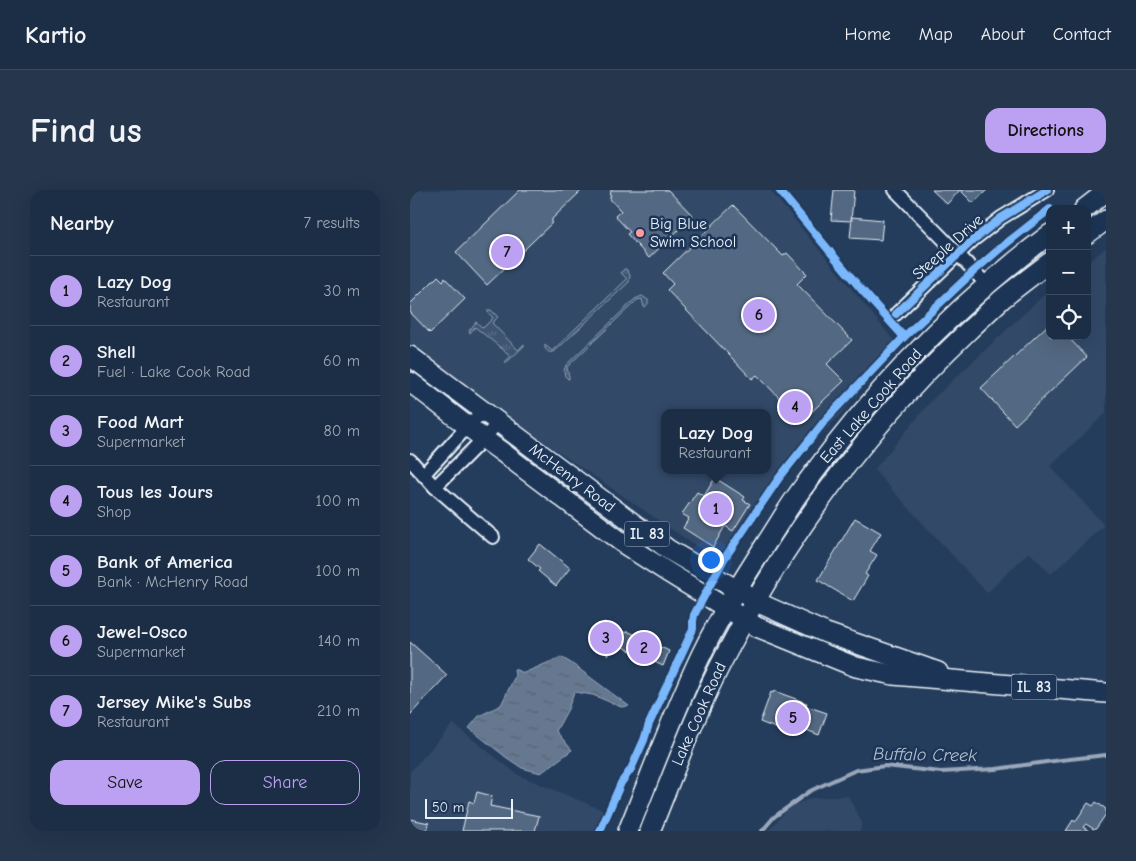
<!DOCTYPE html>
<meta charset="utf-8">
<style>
:root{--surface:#1c2e46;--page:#25364d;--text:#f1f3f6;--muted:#a0a8b3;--line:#3a4a5f;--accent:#bca0f2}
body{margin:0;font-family:"Comic Neue",sans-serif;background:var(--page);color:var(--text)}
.controls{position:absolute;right:15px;top:15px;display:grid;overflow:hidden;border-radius:10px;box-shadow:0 5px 20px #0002}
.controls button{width:45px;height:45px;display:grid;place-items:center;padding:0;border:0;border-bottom:1px solid var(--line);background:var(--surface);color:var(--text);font:25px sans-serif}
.scale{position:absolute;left:15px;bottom:12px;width:88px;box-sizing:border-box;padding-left:5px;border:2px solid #e8f1f8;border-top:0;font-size:14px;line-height:18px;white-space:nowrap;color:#e8f1f8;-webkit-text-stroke:4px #1d3557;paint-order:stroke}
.you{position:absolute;left:300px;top:369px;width:18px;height:18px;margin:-12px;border:4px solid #fff;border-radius:50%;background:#1a73e8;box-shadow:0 0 0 8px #1a73e833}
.badge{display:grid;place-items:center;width:32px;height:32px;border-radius:50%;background:var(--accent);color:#111;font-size:16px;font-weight:700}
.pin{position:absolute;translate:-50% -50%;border:2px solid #fff;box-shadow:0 1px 5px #0006}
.popup{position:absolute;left:251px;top:219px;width:110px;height:65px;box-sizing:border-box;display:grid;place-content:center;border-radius:10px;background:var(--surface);filter:drop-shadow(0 1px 4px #0005);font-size:16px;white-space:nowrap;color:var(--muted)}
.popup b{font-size:19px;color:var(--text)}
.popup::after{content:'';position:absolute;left:50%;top:100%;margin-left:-10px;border:10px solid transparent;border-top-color:var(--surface)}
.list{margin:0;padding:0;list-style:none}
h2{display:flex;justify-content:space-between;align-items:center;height:65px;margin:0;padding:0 20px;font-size:21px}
h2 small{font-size:16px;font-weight:400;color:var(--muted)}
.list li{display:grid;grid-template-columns:32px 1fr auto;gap:15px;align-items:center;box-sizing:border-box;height:70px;padding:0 20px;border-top:1px solid var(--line)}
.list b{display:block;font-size:19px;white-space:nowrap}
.list p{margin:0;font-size:16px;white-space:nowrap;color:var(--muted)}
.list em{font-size:16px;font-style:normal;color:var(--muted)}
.actions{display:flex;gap:10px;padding:15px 20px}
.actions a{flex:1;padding:11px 0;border:1px solid var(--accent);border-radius:15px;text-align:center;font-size:18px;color:var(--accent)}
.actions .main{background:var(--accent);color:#111}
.icon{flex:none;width:28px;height:28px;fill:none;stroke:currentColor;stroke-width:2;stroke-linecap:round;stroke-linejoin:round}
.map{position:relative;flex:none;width:696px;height:641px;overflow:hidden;border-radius:15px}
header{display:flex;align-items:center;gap:30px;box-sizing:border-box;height:70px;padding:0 25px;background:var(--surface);border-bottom:1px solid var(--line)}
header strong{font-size:24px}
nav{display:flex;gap:28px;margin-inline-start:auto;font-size:18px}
.intro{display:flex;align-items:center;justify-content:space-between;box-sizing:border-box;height:120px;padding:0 30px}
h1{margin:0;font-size:35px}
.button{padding:12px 22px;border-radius:15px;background:var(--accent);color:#111;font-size:18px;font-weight:700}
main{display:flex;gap:30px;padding:0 30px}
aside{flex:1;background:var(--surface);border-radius:15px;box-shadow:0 5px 20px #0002}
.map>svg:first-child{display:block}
</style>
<header>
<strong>Kartio</strong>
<nav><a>Home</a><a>Map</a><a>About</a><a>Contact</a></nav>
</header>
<div class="intro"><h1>Find us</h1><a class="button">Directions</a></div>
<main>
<aside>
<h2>Nearby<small>7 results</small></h2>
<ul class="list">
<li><span class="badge">1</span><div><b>Lazy Dog</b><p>Restaurant</p></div><em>30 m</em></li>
<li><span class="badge">2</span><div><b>Shell</b><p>Fuel · Lake Cook Road</p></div><em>60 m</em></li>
<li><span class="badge">3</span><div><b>Food Mart</b><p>Supermarket</p></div><em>80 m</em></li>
<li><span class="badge">4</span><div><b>Tous les Jours</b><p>Shop</p></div><em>100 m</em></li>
<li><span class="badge">5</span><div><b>Bank of America</b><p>Bank · McHenry Road</p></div><em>100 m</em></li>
<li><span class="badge">6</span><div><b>Jewel-Osco</b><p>Supermarket</p></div><em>140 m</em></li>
<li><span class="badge">7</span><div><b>Jersey Mike's Subs</b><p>Restaurant</p></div><em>210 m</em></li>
</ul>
<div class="actions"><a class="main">Save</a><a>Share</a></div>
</aside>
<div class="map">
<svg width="696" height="641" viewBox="0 0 696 641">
<defs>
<pattern id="grass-tufts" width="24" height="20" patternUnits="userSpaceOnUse" patternTransform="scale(1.25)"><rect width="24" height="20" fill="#3e5472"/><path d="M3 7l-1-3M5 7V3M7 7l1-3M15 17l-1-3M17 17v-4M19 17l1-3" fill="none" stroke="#5a6d87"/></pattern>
<pattern id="water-ripples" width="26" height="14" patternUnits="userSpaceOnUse" patternTransform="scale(1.25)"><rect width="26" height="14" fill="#657890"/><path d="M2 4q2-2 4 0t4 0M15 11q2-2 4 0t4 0" fill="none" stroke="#576270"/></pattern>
</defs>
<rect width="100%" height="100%" fill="#253d5d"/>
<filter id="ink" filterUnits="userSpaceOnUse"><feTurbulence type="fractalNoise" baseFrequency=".02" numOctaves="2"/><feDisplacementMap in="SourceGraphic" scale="10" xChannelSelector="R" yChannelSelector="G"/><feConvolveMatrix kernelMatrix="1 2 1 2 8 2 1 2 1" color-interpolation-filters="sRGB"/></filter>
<g filter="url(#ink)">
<g fill="#334a68" fill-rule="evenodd">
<path d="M0,0h360l130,158 -142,157 -30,43 -14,6 -12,-4 -212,-145 -80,-58zM255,223h102v57h-102z"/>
<polygon points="696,58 696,223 640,276 694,335 641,384 619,362 577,403 464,280 521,211 640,99 640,146 677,146 677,72"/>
<polygon points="43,534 108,585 195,621 186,641 0,641 0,582"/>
<polygon points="438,606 452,633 450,641 358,641 380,617 402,608"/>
</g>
<g fill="url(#grass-tufts)" stroke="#93a2b5">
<path d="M214,79h2l4,6 -1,7 -75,70c-4,1 -7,0 -9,-4v-3l7,6 75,-72 -6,-6z"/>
<path d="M232,106l6,4c1,3 -1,6 -4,7l-2,-8 -5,1 -70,67 2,10v2h-1l-3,-3 -1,-5 2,-6 69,-66z"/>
<polygon points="78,120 81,120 88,127 82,133 108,160 114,154 114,156 96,173 95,172 101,166 65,137 60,143 59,141 66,132 73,138 83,128 78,122"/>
</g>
<polygon fill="url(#water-ripples)" stroke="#99a8ba" points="151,467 161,473 219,516 211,517 183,505 164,502 158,519 146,541 162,560 131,583 112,578 97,568 59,538 69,526 91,515 105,486 104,479 114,483"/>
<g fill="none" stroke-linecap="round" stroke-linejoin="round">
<polyline stroke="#99a8ba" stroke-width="4" points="352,641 364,627 400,601 446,580 475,576 531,582 586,579 651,570 696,565"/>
</g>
<g fill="#536782" stroke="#e8f1f8">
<polygon points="110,0 172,0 142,29 142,33 77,95 46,62"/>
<polygon points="201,0 258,0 283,26 239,68 217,44 220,42 205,26 211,21 200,9"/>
<polygon points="424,0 444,0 441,31 421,30"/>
<polygon points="522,0 577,0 563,13 550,0 537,14"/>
<polygon points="323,15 373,66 377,63 397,84 387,94 442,150 417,174 434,191 392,231 347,185 342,189 257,100 263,94 253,83"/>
<polygon points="442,27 473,30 471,50 440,48"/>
<polygon points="28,86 33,91 35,88 55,109 20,143 0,122 0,114"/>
<polygon points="640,133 640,146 657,146 677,167 605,235 571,198"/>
<polygon points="305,288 335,307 333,310 340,314 323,341 315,336 303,357 273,338 279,328 272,324 287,302 294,306"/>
<polygon points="445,328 471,343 460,361 467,365 455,384 458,386 443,411 408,390"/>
<polygon points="130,354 160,378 146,396 128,381 130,379 118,369"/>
<polygon points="194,432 216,443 217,441 259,461 253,476 204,453 199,465 182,457"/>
<polygon points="0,452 37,485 0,525"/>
<polygon points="364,501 397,513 396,516 417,523 409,545 389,537 386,546 350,532 361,502 363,503"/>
<polygon points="67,602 82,606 80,616 129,626 125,641 52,641 59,611 64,613"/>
<polygon points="686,612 696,619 696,624 685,640 676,634 673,637 679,641 656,641 663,630 665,632 678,613 683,616"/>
<polygon points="0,629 19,633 17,641 0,641"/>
</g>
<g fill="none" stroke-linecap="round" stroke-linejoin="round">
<defs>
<g id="minor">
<polyline points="485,0 549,65 577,95"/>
<polyline points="486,124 563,50 591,28 637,0"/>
<polyline points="0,270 25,297 83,347"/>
<polyline points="13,285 58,236 73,222"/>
<path d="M25,297c21,-21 43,-42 63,-64"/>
</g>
<g id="primary">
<polyline points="674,19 696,2"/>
<polyline points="677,44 696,30"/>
<polyline points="0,166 259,360 351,414 416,443 528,482"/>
<path d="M0,192c31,23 61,48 92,70l122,92 45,29 88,54 99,40 37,8 213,18"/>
<path d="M218,641c24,-59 46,-120 74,-178 19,-39 42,-75 65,-111 13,-20 25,-41 40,-60 68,-93 150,-178 243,-248"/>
<path d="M240,641c24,-59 46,-120 76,-177 63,-121 144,-230 243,-324 11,-10 22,-21 33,-31 16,-13 32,-25 48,-37"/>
</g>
</defs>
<use href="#minor" stroke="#e8f1f8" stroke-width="16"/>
<use href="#primary" stroke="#e8f1f8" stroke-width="22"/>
<use href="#minor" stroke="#1d3557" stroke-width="12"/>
<use href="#primary" stroke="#1d3557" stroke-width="19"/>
<defs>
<g id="cycleway">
<polyline points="369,0 451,99 494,147"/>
<polyline points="486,124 563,50 591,28 637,0"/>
<polyline points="190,641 211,593 221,579 234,550 239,534 283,439 283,431 284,425 314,369 369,288 417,228 494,147 564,81 593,56 640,19"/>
</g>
</defs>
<use href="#cycleway" stroke="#1d3557" stroke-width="11"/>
<use href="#cycleway" stroke="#7ab7fb" stroke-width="8"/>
</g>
</g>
<circle fill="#ff9aa2" stroke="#1d3557" stroke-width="2" cx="230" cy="43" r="5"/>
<g text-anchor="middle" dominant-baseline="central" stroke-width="5" stroke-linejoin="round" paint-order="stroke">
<g fill="#1d3557" stroke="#abb9c8" stroke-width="1">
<rect x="214.5" y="331.5" width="45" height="25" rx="4"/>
<rect x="601.5" y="484.5" width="45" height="25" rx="4"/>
</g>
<g font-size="15" font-weight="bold" fill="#e8f1f8">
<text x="237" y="344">IL 83</text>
<text x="624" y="497">IL 83</text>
</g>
<g font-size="16" fill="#e8f1f8" stroke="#1d3557" text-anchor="start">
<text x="240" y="34">Big Blue<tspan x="240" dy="18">Swim School</tspan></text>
</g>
<g font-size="16" fill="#e8f1f8" stroke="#1d3557">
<text transform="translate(538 57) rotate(-42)">Steeple Drive</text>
<text transform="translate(461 216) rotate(-49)">East Lake Cook Road</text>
<text transform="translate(162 288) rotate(37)">McHenry Road</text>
<text transform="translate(289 524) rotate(-66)">Lake Cook Road</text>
</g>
<g font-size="18" font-style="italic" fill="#b4c1ce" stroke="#1d3557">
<text transform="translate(515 565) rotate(1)">Buffalo Creek</text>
</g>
</g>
</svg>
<div class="controls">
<button>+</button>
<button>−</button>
<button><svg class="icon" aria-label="locate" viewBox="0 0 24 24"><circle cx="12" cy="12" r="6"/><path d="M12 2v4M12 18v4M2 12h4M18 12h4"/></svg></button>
</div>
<div class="scale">50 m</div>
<div class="you"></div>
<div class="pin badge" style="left:306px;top:319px">1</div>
<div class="popup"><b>Lazy Dog</b>Restaurant</div>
<div class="pin badge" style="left:234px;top:458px">2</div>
<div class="pin badge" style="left:196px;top:448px">3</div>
<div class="pin badge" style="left:385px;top:217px">4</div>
<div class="pin badge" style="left:383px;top:528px">5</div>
<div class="pin badge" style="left:349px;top:125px">6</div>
<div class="pin badge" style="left:97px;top:62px">7</div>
</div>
</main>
